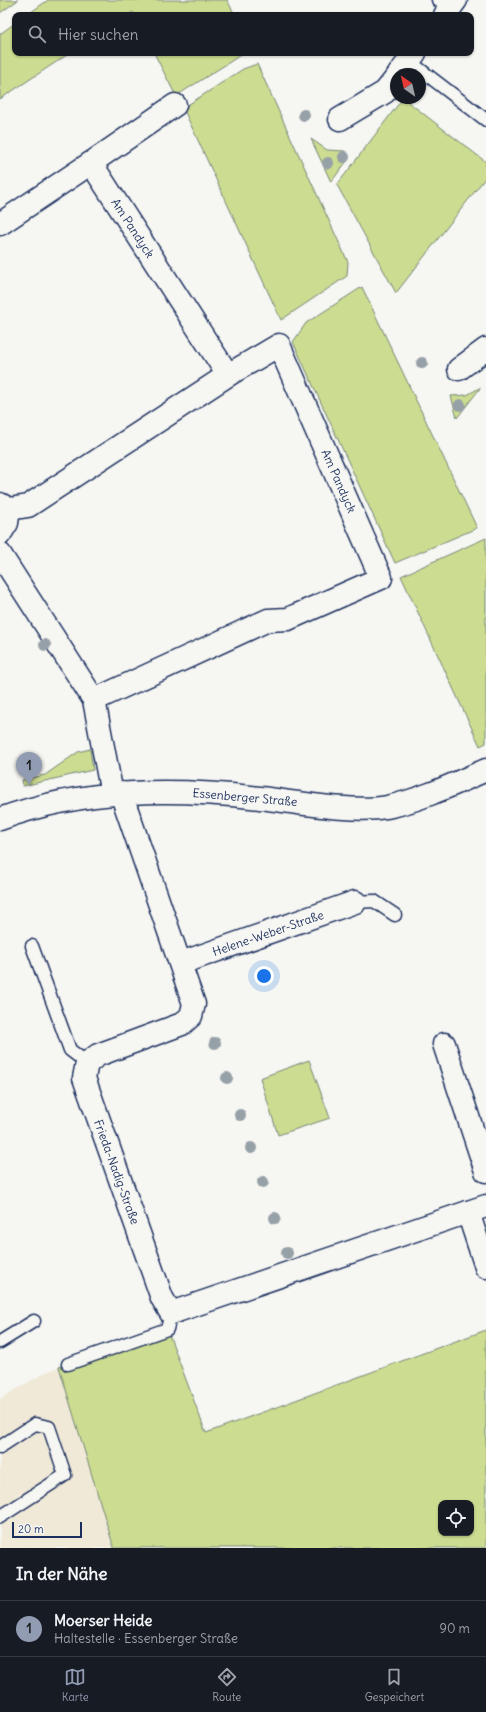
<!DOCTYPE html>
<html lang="de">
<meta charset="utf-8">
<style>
:root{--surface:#171b24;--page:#20242c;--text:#f1f3f6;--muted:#9ea1a6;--line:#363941;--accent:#919bb2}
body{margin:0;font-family:Delius,sans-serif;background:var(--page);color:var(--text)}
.controls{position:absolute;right:12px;bottom:12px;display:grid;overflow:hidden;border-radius:8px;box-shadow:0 1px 3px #0004}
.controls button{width:36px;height:36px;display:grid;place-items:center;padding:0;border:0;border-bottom:1px solid var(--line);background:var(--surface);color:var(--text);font:20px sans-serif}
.compass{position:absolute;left:390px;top:68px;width:36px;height:36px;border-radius:50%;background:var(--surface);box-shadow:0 1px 3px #0004;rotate:326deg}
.scale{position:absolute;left:12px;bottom:10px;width:70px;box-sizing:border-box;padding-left:4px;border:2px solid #1b2f5e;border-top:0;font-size:11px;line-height:14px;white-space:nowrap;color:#1b2f5e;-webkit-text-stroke:3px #f6f6f2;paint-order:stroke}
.you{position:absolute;left:264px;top:976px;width:14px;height:14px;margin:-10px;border:3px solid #fff;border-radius:50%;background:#1a73e8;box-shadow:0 0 0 6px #1a73e833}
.badge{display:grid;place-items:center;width:26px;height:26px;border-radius:50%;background:var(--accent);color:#111;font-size:13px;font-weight:700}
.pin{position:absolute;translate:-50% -33px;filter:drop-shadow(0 1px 2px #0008)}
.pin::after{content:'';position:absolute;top:21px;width:14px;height:12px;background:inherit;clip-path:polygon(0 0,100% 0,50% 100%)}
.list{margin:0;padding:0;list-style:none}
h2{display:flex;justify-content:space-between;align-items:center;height:52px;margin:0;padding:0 16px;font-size:17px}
h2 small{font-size:13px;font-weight:400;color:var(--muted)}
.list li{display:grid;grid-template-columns:26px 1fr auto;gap:12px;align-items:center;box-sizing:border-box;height:56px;padding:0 16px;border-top:1px solid var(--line)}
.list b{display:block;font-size:15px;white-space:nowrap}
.list p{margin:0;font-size:13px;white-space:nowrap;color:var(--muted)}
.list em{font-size:13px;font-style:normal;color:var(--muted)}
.icon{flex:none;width:22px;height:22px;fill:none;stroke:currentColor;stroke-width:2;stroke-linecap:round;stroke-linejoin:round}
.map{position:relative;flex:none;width:486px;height:1548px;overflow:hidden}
.search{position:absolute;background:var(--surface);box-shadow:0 1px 3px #0004;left:12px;right:12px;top:12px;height:44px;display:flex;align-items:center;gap:10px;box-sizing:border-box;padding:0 14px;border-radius:8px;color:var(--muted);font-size:15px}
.sheet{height:108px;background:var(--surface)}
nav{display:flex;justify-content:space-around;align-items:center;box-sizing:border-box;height:56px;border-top:1px solid var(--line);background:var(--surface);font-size:11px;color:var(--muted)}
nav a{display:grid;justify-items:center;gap:2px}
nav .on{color:var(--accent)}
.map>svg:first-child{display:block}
</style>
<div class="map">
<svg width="486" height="1548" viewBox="0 0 486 1548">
<rect width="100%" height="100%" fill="#f6f6f2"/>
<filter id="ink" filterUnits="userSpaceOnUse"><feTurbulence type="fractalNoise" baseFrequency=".025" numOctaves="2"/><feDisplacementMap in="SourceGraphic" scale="8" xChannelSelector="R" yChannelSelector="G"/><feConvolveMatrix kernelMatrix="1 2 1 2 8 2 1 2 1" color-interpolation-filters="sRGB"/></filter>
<g filter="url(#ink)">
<polygon fill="#f0e9d7" points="59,1367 114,1548 0,1548 0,1399 44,1373"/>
<g fill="#ccdc90" stroke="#748677" fill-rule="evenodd">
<polygon points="0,0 18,0 0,13"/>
<polygon points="48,0 227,0 235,15 135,15 133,12 127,15 27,15"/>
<polygon points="15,23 15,53 70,53 0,99 0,34"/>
<polygon points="154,53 244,53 176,96"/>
<polygon points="257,64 348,262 347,276 281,320 183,108 243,69"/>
<polygon points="403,98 486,162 486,177 396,293 337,185"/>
<polygon points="311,139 327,150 345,151 347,161 331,182"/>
<polygon points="362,287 477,528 395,563 293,342 306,323"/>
<polygon points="481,387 457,418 451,396 467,395"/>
<polygon points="486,538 486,743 480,746 401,576"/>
<polygon points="90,749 93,770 23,786 22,780 45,775 78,752"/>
<polygon points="309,1060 330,1118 278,1135 260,1078"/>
<path d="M167,1329l39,104 280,-103v218h-372l-55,-181zM441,1503h30v30h-30z"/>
</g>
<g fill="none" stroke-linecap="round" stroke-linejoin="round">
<defs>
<g id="lane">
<polyline points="438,0 450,9"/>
<polyline points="409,61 486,120"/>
<polyline points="355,902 374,901 395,915"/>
<polyline points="32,946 70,1050 87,1063"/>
<polyline points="0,1342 34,1321"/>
<polyline points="68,1364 167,1329 171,1313"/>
<polyline points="0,1447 35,1424 49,1427 65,1475 0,1517"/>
</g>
<g id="street">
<polyline points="445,15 456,0"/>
<polyline points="399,74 415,53"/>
<polyline points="340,119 385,92 396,78"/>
<polyline points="91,163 175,105"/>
<polyline points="0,224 91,163 228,375"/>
<polyline points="459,369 486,349"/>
<polyline points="0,504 9,509 28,506 228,375 279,345 381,578 288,619 268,620 94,700"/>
<polyline points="0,534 7,523 9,509"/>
<polyline points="0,554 94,700 112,794"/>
<polyline points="121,793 194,1004 191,1016 182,1024 98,1055 87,1063 84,1078 162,1298 171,1313 468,1212 486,1267"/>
<polyline points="181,963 355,902"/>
<polyline points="444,1044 486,1171"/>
<polyline points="468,1212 486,1206"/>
</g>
<path id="secondary" d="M0,819c84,-31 172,-31 260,-21 37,4 92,15 127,9 34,-7 67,-23 99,-37"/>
</defs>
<use href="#lane" stroke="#1b2f5e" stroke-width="15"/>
<use href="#street" stroke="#1b2f5e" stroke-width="25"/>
<use href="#secondary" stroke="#1b2f5e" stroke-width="25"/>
<use href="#lane" stroke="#f6f6f2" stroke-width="12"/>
<use href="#street" stroke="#f6f6f2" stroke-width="22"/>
<use href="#secondary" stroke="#f6f6f2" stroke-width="22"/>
</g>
<g fill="#96a0a7">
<circle cx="304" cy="115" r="6"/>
<circle cx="344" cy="157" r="6"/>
<circle cx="328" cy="163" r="6"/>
<circle cx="422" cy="363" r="6"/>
<circle cx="460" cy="405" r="6"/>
<circle cx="45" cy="645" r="6"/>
<circle cx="215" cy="1043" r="6"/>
<circle cx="227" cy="1078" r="6"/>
<circle cx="240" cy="1115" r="6"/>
<circle cx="251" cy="1148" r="6"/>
<circle cx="263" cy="1182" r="6"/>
<circle cx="275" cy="1218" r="6"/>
<circle cx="287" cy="1253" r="6"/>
</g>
</g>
<g text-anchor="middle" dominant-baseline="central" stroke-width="3" stroke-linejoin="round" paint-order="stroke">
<g font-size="12" fill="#1b2f5e" stroke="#f6f6f2">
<text transform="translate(133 228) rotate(57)">Am Pandyck</text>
<text transform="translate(339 481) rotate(66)">Am Pandyck</text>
<text transform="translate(245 797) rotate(5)">Essenberger Straße</text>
<text transform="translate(268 933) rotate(-19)">Helene-Weber-Straße</text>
<text transform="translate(117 1172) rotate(70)">Frieda-Nadig-Straße</text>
</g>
</g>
</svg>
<div class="controls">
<button><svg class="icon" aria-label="locate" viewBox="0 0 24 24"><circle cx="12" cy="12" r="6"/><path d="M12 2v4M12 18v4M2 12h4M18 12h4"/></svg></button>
</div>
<svg class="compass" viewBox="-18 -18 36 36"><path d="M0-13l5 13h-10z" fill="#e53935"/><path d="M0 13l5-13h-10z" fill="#9ea1a6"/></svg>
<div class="scale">20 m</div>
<div class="you"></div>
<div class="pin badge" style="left:29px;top:785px">1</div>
<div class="search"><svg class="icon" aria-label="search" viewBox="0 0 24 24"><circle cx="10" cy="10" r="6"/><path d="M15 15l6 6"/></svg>Hier suchen</div>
</div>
<section class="sheet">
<h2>In der Nähe<small></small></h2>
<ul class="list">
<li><span class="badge">1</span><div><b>Moerser Heide</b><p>Haltestelle · Essenberger Straße</p></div><em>90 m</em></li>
</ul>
</section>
<nav>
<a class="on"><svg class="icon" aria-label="map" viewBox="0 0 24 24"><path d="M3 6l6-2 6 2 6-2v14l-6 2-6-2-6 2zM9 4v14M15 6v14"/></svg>Karte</a>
<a><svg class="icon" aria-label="directions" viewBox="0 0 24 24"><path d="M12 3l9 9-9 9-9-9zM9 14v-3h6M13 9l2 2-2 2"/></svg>Route</a>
<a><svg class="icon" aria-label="saved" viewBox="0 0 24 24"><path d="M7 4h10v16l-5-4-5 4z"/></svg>Gespeichert</a>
</nav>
